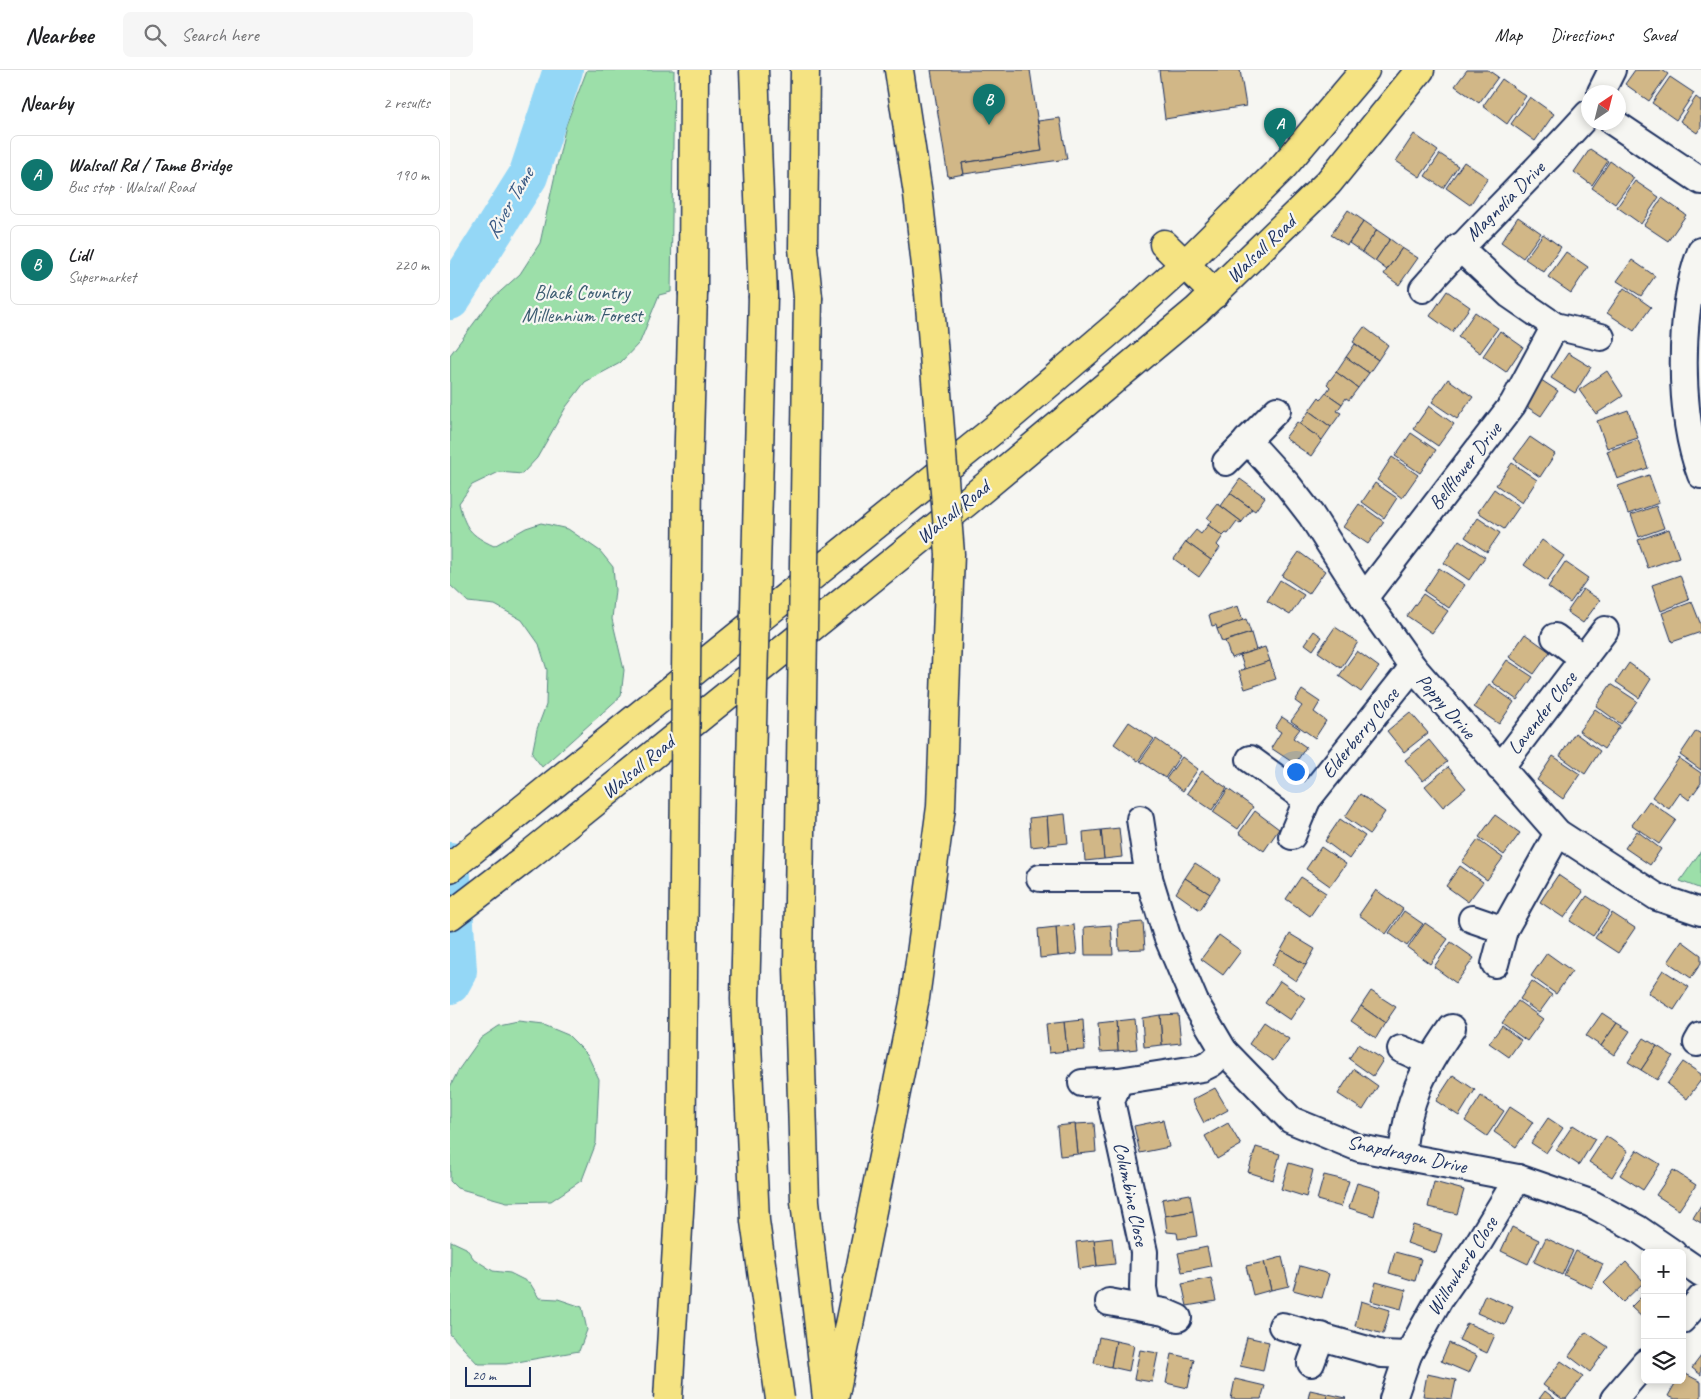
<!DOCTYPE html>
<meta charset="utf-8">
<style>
:root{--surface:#fff;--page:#f6f6f6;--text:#202124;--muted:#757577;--line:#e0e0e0;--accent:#0f766e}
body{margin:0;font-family:Caveat,sans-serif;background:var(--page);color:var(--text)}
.controls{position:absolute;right:15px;bottom:15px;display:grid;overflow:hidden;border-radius:8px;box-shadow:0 2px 8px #0003}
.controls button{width:45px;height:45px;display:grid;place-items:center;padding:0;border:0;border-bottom:1px solid var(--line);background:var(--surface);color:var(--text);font:25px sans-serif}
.compass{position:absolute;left:1131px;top:15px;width:45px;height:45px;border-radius:50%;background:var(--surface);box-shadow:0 2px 8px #0003;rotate:35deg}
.scale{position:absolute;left:15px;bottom:12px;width:66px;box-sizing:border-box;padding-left:5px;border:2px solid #1b2f5e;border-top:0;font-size:14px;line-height:18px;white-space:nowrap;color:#1b2f5e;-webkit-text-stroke:4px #f6f6f2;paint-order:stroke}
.you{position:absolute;left:845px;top:701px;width:18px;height:18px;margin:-12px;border:4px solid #fff;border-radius:50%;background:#1a73e8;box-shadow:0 0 0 8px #1a73e833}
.badge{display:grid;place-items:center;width:32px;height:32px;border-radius:50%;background:var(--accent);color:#fff;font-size:16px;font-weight:700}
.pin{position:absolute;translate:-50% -41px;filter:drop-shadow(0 1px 2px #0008)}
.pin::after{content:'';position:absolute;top:26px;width:18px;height:15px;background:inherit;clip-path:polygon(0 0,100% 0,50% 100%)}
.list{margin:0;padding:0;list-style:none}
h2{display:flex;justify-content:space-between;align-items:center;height:65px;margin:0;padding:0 20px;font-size:21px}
h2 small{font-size:16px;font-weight:400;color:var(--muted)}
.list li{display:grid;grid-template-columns:32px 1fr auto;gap:15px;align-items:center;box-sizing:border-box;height:80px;margin:0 10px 10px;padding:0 10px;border:1px solid var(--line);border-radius:8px}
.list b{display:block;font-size:19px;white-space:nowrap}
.list p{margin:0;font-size:16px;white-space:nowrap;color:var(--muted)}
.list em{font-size:16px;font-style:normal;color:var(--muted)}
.icon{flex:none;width:28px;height:28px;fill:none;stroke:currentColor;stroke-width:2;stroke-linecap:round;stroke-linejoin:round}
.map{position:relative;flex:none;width:1251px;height:1329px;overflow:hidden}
header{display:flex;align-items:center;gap:30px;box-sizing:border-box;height:70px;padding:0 25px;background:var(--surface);border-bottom:1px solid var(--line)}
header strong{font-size:24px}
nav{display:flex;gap:28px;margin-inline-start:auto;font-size:18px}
.search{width:350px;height:45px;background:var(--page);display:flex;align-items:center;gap:12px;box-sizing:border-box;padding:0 18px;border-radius:8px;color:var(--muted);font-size:19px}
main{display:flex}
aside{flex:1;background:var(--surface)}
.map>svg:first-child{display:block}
</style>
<header>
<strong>Nearbee</strong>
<div class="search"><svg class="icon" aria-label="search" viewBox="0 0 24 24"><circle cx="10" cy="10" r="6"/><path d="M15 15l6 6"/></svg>Search here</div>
<nav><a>Map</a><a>Directions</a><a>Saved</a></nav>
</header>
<main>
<aside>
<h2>Nearby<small>2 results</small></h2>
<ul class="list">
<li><span class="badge">A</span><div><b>Walsall Rd / Tame Bridge</b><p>Bus stop · Walsall Road</p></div><em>190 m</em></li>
<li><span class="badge">B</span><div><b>Lidl</b><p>Supermarket</p></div><em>220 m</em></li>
</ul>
</aside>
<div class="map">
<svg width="1251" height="1329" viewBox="0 0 1251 1329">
<rect width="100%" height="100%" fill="#f6f6f2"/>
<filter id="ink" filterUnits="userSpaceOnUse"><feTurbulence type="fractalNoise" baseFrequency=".02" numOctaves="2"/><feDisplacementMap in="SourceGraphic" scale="10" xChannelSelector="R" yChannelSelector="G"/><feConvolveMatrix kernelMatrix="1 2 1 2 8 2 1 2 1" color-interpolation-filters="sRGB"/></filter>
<g filter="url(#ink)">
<g fill="#9cdfa9" stroke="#5c8784">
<path d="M137,0h87l-3,222 -12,3 -19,47 -20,21 -35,19 -19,25 -29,51 -15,16 -23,-2 -27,13 -13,18c6,25 11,32 35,43l32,-18 15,-5 27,6 32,22 13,16 2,23 -3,29 12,51 -3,26 -79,71 -10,-13 5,-25 9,-24 1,-35 -8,-26 -17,-24 -27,-15 -27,-3 -18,-17v-230l42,-56 28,-25 20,-31 26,-118z"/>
<polygon points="1251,781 1251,819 1230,811"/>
<polygon points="68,952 94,955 118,965 137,984 149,1009 146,1073 132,1110 101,1131 57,1132 7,1118 0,1111 0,1017 9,999 31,968 49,956"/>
<polygon points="1,1171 16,1178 24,1189 43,1201 60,1203 80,1213 89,1228 108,1229 132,1237 137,1260 129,1281 56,1294 28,1294 0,1264"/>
</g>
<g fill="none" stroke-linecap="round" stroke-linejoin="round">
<g stroke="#94d7f6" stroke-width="40">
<polyline points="0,230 78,106 113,0"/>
<polyline points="0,792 7,901 0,914"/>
</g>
</g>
<g fill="#d1b787" stroke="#1b2f5e">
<polygon points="481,0 580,0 592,81 512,93 514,104 498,107"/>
<polygon points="709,0 790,0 796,36 715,49"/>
<polygon points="1017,0 1038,0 1048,7 1029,33 1005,16"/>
<polygon points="1185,0 1212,0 1218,4 1199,31 1175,14"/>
<polygon points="1220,7 1244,23 1226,50 1202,33"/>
<polygon points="1052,9 1076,26 1057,54 1033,36"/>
<polygon points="1080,27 1104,44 1085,71 1061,54"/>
<polygon points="1246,27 1251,31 1251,57 1247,63 1230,51"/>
<polygon points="610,48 617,89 514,104 512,93 592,81 588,51"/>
<polygon points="964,64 988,81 970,107 946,91"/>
<polygon points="1140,79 1158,91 1142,115 1124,102"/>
<polygon points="990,84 1008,96 993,118 975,106"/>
<polygon points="1160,91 1184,108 1165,134 1142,118"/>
<polygon points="1014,92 1038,108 1020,135 996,118"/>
<polygon points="1185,111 1209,127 1191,154 1167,137"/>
<polygon points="1212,128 1236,145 1218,171 1194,155"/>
<polygon points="898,140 914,151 897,175 881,165"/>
<polygon points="1068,147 1091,163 1073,188 1051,172"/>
<polygon points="914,151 927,160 912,182 899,173"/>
<polygon points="927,160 940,169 925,191 912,182"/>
<polygon points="1093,164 1111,177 1094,202 1075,189"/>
<polygon points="940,169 952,178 937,200 925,191"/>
<polygon points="952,178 968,188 949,215 934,204"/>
<polygon points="1116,182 1138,197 1121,223 1098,207"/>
<polygon points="1182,190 1205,206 1191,226 1167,211"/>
<polygon points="1174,218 1201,237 1184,261 1157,243"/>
<polygon points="997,221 1020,237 1002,262 980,246"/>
<polygon points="1025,242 1048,258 1030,283 1008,267"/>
<polygon points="914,257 938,275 928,290 903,272"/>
<polygon points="1050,261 1073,277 1056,302 1033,286"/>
<polygon points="905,274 928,290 919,303 896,287"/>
<polygon points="1118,283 1141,297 1125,323 1101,308"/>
<polygon points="896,287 919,303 908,318 886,302"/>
<polygon points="1157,301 1173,326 1146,344 1129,320"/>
<polygon points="886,302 908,318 899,330 896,328 892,334 876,323 880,317 877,314"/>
<polygon points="1085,306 1108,321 1091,346 1068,331"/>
<polygon points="998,309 1023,327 1007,349 982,332"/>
<polygon points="876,323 892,334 887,341 891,343 881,357 859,341 869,327 871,329"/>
<polygon points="979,336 1004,354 988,376 963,359"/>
<polygon points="1178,340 1188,368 1157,378 1147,351"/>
<polygon points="859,341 881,357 872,370 850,354"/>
<polygon points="847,352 872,370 861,386 835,368"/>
<polygon points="961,363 986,380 970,403 945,386"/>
<polygon points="1080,367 1105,384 1090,407 1064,389"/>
<polygon points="1188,370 1198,398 1167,409 1157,381"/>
<polygon points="942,387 968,405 952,428 927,410"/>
<polygon points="1062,393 1087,410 1072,433 1046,415"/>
<polygon points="1199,405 1209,433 1178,444 1168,416"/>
<polygon points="790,409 815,427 805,441 780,423"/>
<polygon points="925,413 947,428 934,448 912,432"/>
<polygon points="1044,419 1069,437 1054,459 1028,442"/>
<polygon points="780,423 802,439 792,452 771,436"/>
<polygon points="768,434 792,452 790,454 787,452 778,464 776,463 773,466 758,455 761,451 757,448"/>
<polygon points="909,434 934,452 918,474 893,457"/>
<polygon points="1206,436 1214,458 1189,467 1181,445"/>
<polygon points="1028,448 1050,463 1037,482 1015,467"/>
<polygon points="758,455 773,466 767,475 770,478 761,490 736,472 746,460 751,464"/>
<polygon points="1219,459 1229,487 1198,498 1188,470"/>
<polygon points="1009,470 1035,487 1019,510 994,493"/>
<polygon points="1092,470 1114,486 1097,511 1074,495"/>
<polygon points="736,472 761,490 749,507 724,489"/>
<polygon points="849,482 875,501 859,524 832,506"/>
<polygon points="1115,492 1138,508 1120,533 1098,517"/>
<polygon points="989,498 1015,515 999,538 974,521"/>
<polygon points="1230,505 1239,530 1211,541 1202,515"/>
<polygon points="830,510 854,525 840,545 817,531"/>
<polygon points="1133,519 1150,530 1133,553 1117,542"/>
<polygon points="973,524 998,541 982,563 957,546"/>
<polygon points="1242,532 1251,555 1251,562 1222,572 1212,543"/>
<polygon points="788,536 793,551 767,559 766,555 762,556 759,545"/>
<polygon points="796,549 801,563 772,572 767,559"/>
<polygon points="885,557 908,572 891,598 868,582"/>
<polygon points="864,561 872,567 863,580 855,574"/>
<polygon points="801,563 806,580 781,588 775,571"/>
<polygon points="1075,564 1100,582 1084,604 1059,587"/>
<polygon points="815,577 820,591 795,600 790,585"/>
<polygon points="907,581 929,597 911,622 889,606"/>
<polygon points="1057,590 1083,607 1067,630 1042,612"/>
<polygon points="820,591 826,609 795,619 789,601"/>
<polygon points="1179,593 1201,609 1189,628 1166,612"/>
<polygon points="1039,614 1064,632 1049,654 1024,637"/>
<polygon points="1161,614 1187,631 1171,654 1146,636"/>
<polygon points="852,620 870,632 864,642 876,651 865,668 841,651 852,636 845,631"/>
<polygon points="1145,639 1170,656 1154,679 1129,661"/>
<polygon points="960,642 978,663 954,682 937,661"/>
<polygon points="832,647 850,659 843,668 856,677 845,694 821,678 831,662 825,658"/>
<polygon points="679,652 704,669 688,691 664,674"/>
<polygon points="1246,661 1251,664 1251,700 1230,685"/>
<polygon points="1125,663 1150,681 1135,704 1110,686"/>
<polygon points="706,669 730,686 715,708 690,691"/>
<polygon points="979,670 997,692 973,711 955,690"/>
<polygon points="1103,686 1130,704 1113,729 1087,710"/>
<polygon points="732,687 748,699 733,721 716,709"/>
<polygon points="1229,688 1251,703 1251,713 1239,730 1230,723 1219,739 1202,727"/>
<polygon points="998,697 1016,718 993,737 975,716"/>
<polygon points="752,701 777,718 762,740 737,723"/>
<polygon points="778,719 803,737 788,759 763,742"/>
<polygon points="910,724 935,742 920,764 895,747"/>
<polygon points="1199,731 1226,750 1209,774 1182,755"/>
<polygon points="805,741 829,759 814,781 789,763"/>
<polygon points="615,744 618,773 599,775 597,746"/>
<polygon points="1045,745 1070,763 1054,785 1029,767"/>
<polygon points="597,746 599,775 581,777 579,748"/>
<polygon points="890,749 915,766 899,789 875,771"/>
<polygon points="669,758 672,787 654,789 651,760"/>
<polygon points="651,760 654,789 635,791 633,762"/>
<polygon points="1187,761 1211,779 1200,795 1175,778"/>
<polygon points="1028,770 1053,788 1037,810 1012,792"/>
<polygon points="871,777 896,794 880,816 856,799"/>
<polygon points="745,793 770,809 760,824 735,808"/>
<polygon points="1010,796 1033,812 1018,832 996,816"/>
<polygon points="1108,805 1133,822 1114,848 1090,832"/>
<polygon points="851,807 876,823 860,846 836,829"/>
<polygon points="735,808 760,824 750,840 726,823"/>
<polygon points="926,820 953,839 936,864 909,845"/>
<polygon points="1137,826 1160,841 1143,866 1120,851"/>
<polygon points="954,841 973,854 957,876 939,863"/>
<polygon points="1162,843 1185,858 1168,883 1145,868"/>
<polygon points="693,852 695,879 669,880 668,854"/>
<polygon points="975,853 998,869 980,894 958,878"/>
<polygon points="624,855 627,884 608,886 606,857"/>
<polygon points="661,855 663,885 635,885 634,857"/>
<polygon points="606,857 608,886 590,888 588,859"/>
<polygon points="840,864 865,879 856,895 831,880"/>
<polygon points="769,865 791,881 773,905 751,889"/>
<polygon points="1232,871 1251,885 1251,893 1241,908 1218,892"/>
<polygon points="1001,872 1024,888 1006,913 984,897"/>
<polygon points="831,880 856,895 846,911 822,895"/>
<polygon points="1097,883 1122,901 1106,924 1081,906"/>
<polygon points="1213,900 1239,917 1224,940 1198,923"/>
<polygon points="830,911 855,928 840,950 815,933"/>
<polygon points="1082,911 1102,925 1089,943 1070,929"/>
<polygon points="921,921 946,937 935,953 911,936"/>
<polygon points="1068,931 1093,949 1077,971 1052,953"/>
<polygon points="911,936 935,953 926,968 901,951"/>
<polygon points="1152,943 1167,953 1151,976 1136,966"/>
<polygon points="728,944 731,973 712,975 710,945"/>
<polygon points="710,945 712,975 694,977 692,948"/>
<polygon points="684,949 687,979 668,981 666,951"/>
<polygon points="633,950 635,980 617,981 614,952"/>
<polygon points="666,951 668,981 650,982 648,953"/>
<polygon points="614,952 617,981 599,983 596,954"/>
<polygon points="814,952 839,969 823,991 799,974"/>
<polygon points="1167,953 1180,961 1164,985 1151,976"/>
<polygon points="1052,956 1071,970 1059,987 1039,973"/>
<polygon points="1194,968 1207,976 1191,1000 1178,992"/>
<polygon points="908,974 933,990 923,1006 899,989"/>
<polygon points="1207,976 1223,986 1207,1010 1191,1000"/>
<polygon points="1233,992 1251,1004 1251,1010 1237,1029 1217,1014"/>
<polygon points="904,999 928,1016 913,1040 888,1024"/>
<polygon points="1003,1005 1025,1020 1009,1046 986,1031"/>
<polygon points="765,1018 778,1040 754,1053 742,1030"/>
<polygon points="1031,1026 1054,1041 1037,1066 1015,1051"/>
<polygon points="1060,1037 1083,1052 1066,1077 1044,1062"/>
<polygon points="1098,1048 1113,1058 1096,1083 1081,1073"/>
<polygon points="713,1050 719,1077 690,1083 684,1056"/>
<polygon points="644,1053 646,1082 628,1084 625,1054"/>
<polygon points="778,1053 791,1075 767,1089 755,1066"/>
<polygon points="625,1054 628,1084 610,1086 607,1056"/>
<polygon points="1123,1055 1145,1069 1129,1095 1106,1080"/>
<polygon points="1156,1066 1178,1081 1162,1107 1139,1092"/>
<polygon points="806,1077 830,1084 823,1110 798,1102"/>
<polygon points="1187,1080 1210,1094 1193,1120 1170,1105"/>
<polygon points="839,1093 863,1100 856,1127 831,1119"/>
<polygon points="1223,1100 1246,1115 1229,1140 1206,1125"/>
<polygon points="874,1105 899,1111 891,1137 867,1130"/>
<polygon points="984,1112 1014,1120 1007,1144 978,1137"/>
<polygon points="907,1113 931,1120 924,1146 899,1138"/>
<polygon points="740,1124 743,1141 715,1146 712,1129"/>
<polygon points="1251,1135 1251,1153 1243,1148"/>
<polygon points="743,1141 747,1166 728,1169 727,1163 717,1162 715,1146"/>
<polygon points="963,1155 992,1164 986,1183 957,1173"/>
<polygon points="1062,1157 1089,1170 1078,1194 1051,1181"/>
<polygon points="662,1168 665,1194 647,1196 644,1170"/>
<polygon points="1096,1168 1123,1181 1112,1205 1084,1192"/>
<polygon points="644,1170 647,1196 629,1199 626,1172"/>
<polygon points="757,1177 761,1196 732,1202 728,1183"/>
<polygon points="1126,1181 1153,1194 1142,1218 1114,1205"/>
<polygon points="945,1182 971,1189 965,1211 939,1203"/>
<polygon points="832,1187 839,1216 821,1220 814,1192"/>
<polygon points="814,1192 821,1220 803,1225 796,1196"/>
<polygon points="1176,1192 1194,1212 1173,1232 1154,1213"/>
<polygon points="850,1196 879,1204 872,1228 843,1220"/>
<polygon points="761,1208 766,1231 737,1236 732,1214"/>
<polygon points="926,1212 956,1220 951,1239 921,1231"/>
<polygon points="1195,1223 1195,1250 1181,1237"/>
<polygon points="1035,1225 1063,1237 1055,1255 1027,1243"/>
<polygon points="911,1231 940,1240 933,1264 905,1256"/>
<polygon points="1017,1253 1045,1265 1037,1283 1009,1270"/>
<polygon points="1136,1262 1158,1277 1140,1302 1119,1286"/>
<polygon points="649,1267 666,1271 661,1297 644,1293"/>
<polygon points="797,1267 819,1272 813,1301 790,1296"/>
<polygon points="666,1271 684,1275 679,1301 661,1297"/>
<polygon points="999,1273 1027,1286 1019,1303 991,1291"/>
<polygon points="690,1280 708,1283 702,1312 684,1309"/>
<polygon points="722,1284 744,1289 738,1318 716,1313"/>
<polygon points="1251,1286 1251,1305 1242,1298"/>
<polygon points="1111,1291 1133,1306 1116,1329 1112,1329 1093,1315"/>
<polygon points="1232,1302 1251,1312 1251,1329 1225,1329 1218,1326 1227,1310 1232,1310"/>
<polygon points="977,1304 1006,1310 1002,1329 973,1326"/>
<polygon points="785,1309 815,1316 811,1329 781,1329"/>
<polygon points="860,1320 878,1324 877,1329 858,1329"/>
<polygon points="1095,1321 1105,1329 1089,1329"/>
<polygon points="878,1324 896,1328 895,1329 877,1329"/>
</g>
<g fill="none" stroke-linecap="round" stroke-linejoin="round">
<defs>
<g id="minor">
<polyline points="1151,22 1162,0"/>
<polyline points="1163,52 1251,111"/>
<polyline points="1009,177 1060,225 1105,256 1151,267"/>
<path d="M1251,181c-23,60 -23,164 0,224"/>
<path d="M973,219c53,-60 111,-115 165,-175"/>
<polyline points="797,370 837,414 861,445 914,528 963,597 1108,763 1207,827 1251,842"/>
<polyline points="776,392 827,340"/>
<polyline points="914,528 1063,334 1105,256"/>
<polyline points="1105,567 1134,589"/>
<polyline points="800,689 857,730"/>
<polyline points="1050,698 1155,560"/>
<polyline points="690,749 699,808 717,866 745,932 774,981 841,1050 909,1078 1068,1108 1140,1133 1188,1159 1223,1183"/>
<polyline points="842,766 857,730 963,597"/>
<polyline points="590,808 699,808"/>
<polyline points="1022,849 1054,860"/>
<polyline points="1045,894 1054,860 1108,763"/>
<polyline points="1247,973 1251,966"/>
<polyline points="951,979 978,991"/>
<polyline points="669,1011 661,1031 694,1182 693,1218 697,1239"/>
<polyline points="632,1013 669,1011 752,998 762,993 774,981"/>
<path d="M952,1084c6,-54 19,-82 50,-126"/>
<polyline points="1232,1190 1251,1203"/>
<polyline points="659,1232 714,1242 728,1248"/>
<polyline points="1232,1250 1251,1228"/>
<polyline points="832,1256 932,1284 958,1285"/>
<polyline points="861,1293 871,1266"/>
<polyline points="943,1329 958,1285 990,1228 1026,1177 1068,1108"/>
<polyline points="1164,1329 1195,1293"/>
</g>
<g id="major">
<polyline points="714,174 765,224"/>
<polyline points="0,798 556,350 665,257 734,195 832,98 915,0"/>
<polyline points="0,846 73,790 518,431 747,240 878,113 970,0"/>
</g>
<g id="highway">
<polyline points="304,0 313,226"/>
<polyline points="355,0 353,178 358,227"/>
<polyline points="449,0 468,124 479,223"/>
<polyline points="243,223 244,0"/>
</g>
</defs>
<use href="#minor" stroke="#1b2f5e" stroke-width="30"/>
<use href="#major" stroke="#1b2f5e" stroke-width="31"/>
<use href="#highway" stroke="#1b2f5e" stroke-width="31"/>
<use href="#minor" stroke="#f6f6f2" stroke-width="26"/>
<use href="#major" stroke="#f5e382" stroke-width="28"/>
<use href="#highway" stroke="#f5e382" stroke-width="28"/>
<defs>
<g id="highway-bridge">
<polyline points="313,226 295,929 305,1151 330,1329"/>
<polyline points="358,227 348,896 355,1131 377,1329"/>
<polyline points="218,1329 231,1108 238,404 243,223"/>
<polyline points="384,1329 465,928 491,737 500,484 479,223"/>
</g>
</defs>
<use href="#highway-bridge" stroke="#1b2f5e" stroke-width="31" stroke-linecap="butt"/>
<use href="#highway-bridge" stroke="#f5e382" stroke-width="28"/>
</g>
</g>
<g text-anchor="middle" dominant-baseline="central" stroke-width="4.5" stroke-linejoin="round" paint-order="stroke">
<g font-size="20" fill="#1b2f5e" stroke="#f6f6f2">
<text transform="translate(1055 131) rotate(-45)">Magnolia Drive</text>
<text transform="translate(811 179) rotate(-44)">Walsall Road</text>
<text transform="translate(1015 396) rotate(-52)">Bellflower Drive</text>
<text transform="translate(503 442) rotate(-39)">Walsall Road</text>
<text transform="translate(996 636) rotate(49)">Poppy Drive</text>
<text transform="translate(1092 643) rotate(-52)">Lavender Close</text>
<text transform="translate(910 663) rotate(-51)">Elderberry Close</text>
<text transform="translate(188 697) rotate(-39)">Walsall Road</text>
<text transform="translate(957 1084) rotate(12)">Snapdragon Drive</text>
<text transform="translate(681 1124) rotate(78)">Columbine Close</text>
<text transform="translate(1012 1196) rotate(-57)">Willowherb Close</text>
</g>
<g font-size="20" fill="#3b5b71" stroke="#f6f6f2">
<text x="132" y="222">Black Country<tspan x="132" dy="23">Millennium Forest</tspan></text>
</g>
<g font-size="21" font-style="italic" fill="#395984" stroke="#f6f6f2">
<text transform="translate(59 133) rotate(-60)">River Tame</text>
</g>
</g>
</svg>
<div class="controls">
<button>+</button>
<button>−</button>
<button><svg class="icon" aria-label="layers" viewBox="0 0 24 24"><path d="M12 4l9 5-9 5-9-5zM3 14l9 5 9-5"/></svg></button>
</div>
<svg class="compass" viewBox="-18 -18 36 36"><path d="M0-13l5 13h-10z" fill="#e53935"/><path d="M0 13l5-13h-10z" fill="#757577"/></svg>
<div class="scale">20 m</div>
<div class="you"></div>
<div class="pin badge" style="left:830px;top:79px">A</div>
<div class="pin badge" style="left:539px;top:55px">B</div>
</div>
</main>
